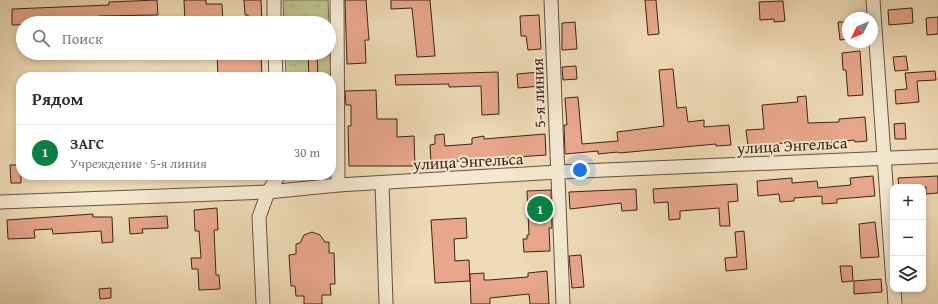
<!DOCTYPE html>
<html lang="ru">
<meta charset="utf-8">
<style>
:root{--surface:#fff;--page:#f7f7f7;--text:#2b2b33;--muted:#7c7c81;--line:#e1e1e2;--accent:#0b8043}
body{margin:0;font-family:"Gentium Book Plus",serif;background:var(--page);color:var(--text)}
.controls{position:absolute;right:12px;bottom:12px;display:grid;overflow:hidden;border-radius:8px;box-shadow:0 2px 6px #0003}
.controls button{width:36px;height:36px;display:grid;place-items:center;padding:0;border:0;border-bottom:1px solid var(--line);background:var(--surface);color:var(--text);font:20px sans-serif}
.compass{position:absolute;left:842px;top:12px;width:36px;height:36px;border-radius:50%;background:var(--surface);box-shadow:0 2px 6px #0003;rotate:226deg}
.you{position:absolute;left:580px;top:170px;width:14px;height:14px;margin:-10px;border:3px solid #fff;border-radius:50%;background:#1a73e8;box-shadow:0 0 0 6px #1a73e833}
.badge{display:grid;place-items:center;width:26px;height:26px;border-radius:50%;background:var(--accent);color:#fff;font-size:13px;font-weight:700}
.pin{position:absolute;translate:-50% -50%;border:2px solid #fff;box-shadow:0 1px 4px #0006}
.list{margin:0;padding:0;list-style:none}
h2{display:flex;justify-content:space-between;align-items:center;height:52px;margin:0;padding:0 16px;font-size:17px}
h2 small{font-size:13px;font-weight:400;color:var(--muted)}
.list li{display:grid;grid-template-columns:26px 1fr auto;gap:12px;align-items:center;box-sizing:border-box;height:56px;padding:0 16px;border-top:1px solid var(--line)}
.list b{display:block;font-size:15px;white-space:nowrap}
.list p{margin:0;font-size:13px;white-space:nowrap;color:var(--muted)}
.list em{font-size:13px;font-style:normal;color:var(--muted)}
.icon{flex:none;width:22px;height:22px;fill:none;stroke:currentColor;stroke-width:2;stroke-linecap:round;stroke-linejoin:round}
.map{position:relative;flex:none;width:938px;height:304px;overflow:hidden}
.search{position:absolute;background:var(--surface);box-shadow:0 2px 6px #0003;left:16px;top:16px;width:320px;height:44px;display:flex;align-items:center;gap:10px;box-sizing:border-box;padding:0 14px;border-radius:22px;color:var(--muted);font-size:15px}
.panel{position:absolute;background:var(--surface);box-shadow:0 2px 6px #0003;left:16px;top:72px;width:320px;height:108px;border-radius:16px}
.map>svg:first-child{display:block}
</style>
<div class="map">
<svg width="938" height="304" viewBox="0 0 938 304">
<defs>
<pattern id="grass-tufts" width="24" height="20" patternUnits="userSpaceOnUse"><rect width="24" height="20" fill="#bcbf8c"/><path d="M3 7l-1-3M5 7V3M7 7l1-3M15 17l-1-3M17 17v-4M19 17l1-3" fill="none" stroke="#a2a478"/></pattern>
</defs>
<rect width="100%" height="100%" fill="#eedbb7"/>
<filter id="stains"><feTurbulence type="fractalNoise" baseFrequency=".005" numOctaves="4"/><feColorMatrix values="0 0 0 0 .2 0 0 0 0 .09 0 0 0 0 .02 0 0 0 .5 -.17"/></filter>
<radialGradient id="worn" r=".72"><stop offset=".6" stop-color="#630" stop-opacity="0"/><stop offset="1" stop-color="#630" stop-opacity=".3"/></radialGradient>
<polygon fill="url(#grass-tufts)" stroke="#7c7152" points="283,0 328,0 334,155 331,158 331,77 286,77 285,53 329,53 329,23 284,23"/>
<g fill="#e8a78c" stroke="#3c2318">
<polygon points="157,0 158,15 99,16 99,22 12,25 12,9 109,5 109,2"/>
<polygon points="184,0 206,0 206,4 222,4 223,23 185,23"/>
<polygon points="244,0 261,0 262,23 248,23 248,15 245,15"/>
<polygon points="345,0 366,0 369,40 365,40 366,63 347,64"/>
<polygon points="391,0 430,0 435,56 417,57 412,8 391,9"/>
<polygon points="645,0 656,0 659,34 648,35"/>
<polygon points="783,1 785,21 774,22 774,19 760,20 759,2"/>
<polygon points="912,8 913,23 889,25 888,10"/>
<polygon points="539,15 541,49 528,50 526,36 521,36 520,16"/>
<polygon points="938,17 938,34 927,35 926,18"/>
<polygon points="575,22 577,49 562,50 562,23"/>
<polygon points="838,22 848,22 848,39 840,40"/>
<polygon points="860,51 863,95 848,96 846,70 843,70 842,53"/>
<polygon points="261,53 262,77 218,77 217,54"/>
<polygon points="308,53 317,53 318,77 309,77"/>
<polygon points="906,56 908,70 895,71 893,57"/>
<polygon points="576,66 577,79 563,80 562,67"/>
<polygon points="673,69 677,108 686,107 688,122 704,120 704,127 729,125 731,145 716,146 716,144 619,153 618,152 598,154 598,151 565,154 564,125 567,125 565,98 578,97 582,144 618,141 617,132 664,126 659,70"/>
<polygon points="935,71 936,80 917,81 919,102 896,104 895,90 907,89 905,73"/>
<polygon points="498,72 499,114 482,115 481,86 449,87 449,84 396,85 395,75"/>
<polygon points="540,72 541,86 518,88 517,74"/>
<polygon points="376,90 377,119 397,119 397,137 414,136 415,166 349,166 348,126 351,126 351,105 346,105 345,91"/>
<polygon points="806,96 808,123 839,122 839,119 865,117 867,141 855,142 854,140 819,144 819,143 799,144 799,142 748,146 746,130 764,129 762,105 798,102 797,97"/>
<polygon points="905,123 906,139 895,139 894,124"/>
<polygon points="444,134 445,146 472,144 472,138 484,136 484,139 545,134 546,155 431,163 430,145 435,144 435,135"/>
<polygon points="10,165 21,165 21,183 11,183"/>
<polygon points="873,176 875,196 837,199 837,203 822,204 822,196 794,198 794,201 780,202 779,194 758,196 757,181 792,178 792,183 817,181 818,188 851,185 850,178"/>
<polygon points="938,176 938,193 926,194 926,187 899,187 898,178"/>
<polygon points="737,184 738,201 728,202 730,226 720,226 719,208 680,211 680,219 669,220 668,202 654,203 653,189"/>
<polygon points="636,189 637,210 622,211 621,203 570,209 569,192"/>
<polygon points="551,190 552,228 549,228 550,251 524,252 523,239 527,239 527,235 529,235 527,191"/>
<polygon points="217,208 218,230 214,230 216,275 219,275 220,289 199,290 198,269 192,269 191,258 201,258 199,231 195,231 194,210"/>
<polygon points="93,214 93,217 112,217 113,242 102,243 101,231 53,234 52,229 34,230 35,238 8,239 7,220"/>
<polygon points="167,216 168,228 142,229 143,233 130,234 129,218"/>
<polygon points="466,218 467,238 454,239 455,261 469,260 470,281 435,283 431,220"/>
<polygon points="875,222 879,257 861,258 859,224"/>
<polygon points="744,231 747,269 726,271 725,258 737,257 735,232"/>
<polygon points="312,232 320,235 325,242 329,242 329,253 334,253 335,284 330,284 331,295 322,295 322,304 304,304 304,296 296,296 295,286 291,286 289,255 296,254 296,244 300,243 304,235"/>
<polygon points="581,255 584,287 572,288 569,256"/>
<polygon points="840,266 852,266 853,281 842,282"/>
<polygon points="547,271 549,304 530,304 529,294 490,298 490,304 471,304 470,274 484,273 484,280 489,280 528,277 528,273"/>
<polygon points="881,279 882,292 854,294 854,281"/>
<polygon points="111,288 111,298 100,299 99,289"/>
</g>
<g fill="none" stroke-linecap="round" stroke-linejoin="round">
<defs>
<g id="minor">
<polyline points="274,0 274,23"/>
<polyline points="337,0 338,185"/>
<polyline points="551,0 563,304"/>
<polyline points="873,0 893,283"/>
<polyline points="275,53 276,77"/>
<polyline points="382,183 386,304"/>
<polyline points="0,202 268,192 338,185 558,172 938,156"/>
<polyline points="894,289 895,304"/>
<polyline points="263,304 259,217 268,192 279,175"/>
</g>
</defs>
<use href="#minor" stroke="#685140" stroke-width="15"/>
<use href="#minor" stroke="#f4e8d0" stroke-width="13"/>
</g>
<g text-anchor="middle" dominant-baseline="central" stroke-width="4" stroke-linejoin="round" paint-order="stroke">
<g font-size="16" fill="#3c2318" stroke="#f4e8d0">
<text transform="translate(538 93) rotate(-92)">5-я линия</text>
<text transform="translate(792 145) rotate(-3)">улица Энгельса</text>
<text transform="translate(468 161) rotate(-3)">улица Энгельса</text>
</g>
</g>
<rect width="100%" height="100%" filter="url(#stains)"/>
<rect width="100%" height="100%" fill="url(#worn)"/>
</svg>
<div class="controls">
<button>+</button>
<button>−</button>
<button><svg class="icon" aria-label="layers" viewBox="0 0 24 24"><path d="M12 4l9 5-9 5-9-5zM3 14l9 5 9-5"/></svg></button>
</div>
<svg class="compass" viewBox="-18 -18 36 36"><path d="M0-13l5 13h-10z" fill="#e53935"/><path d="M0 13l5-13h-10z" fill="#7c7c81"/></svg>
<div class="you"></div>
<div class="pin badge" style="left:540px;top:209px">1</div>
<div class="search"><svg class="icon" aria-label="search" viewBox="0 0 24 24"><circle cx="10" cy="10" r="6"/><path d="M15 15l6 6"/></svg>Поиск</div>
<section class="panel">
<h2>Рядом<small></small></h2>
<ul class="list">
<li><span class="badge">1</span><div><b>ЗАГС</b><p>Учреждение · 5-я линия</p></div><em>30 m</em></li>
</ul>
</section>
</div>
